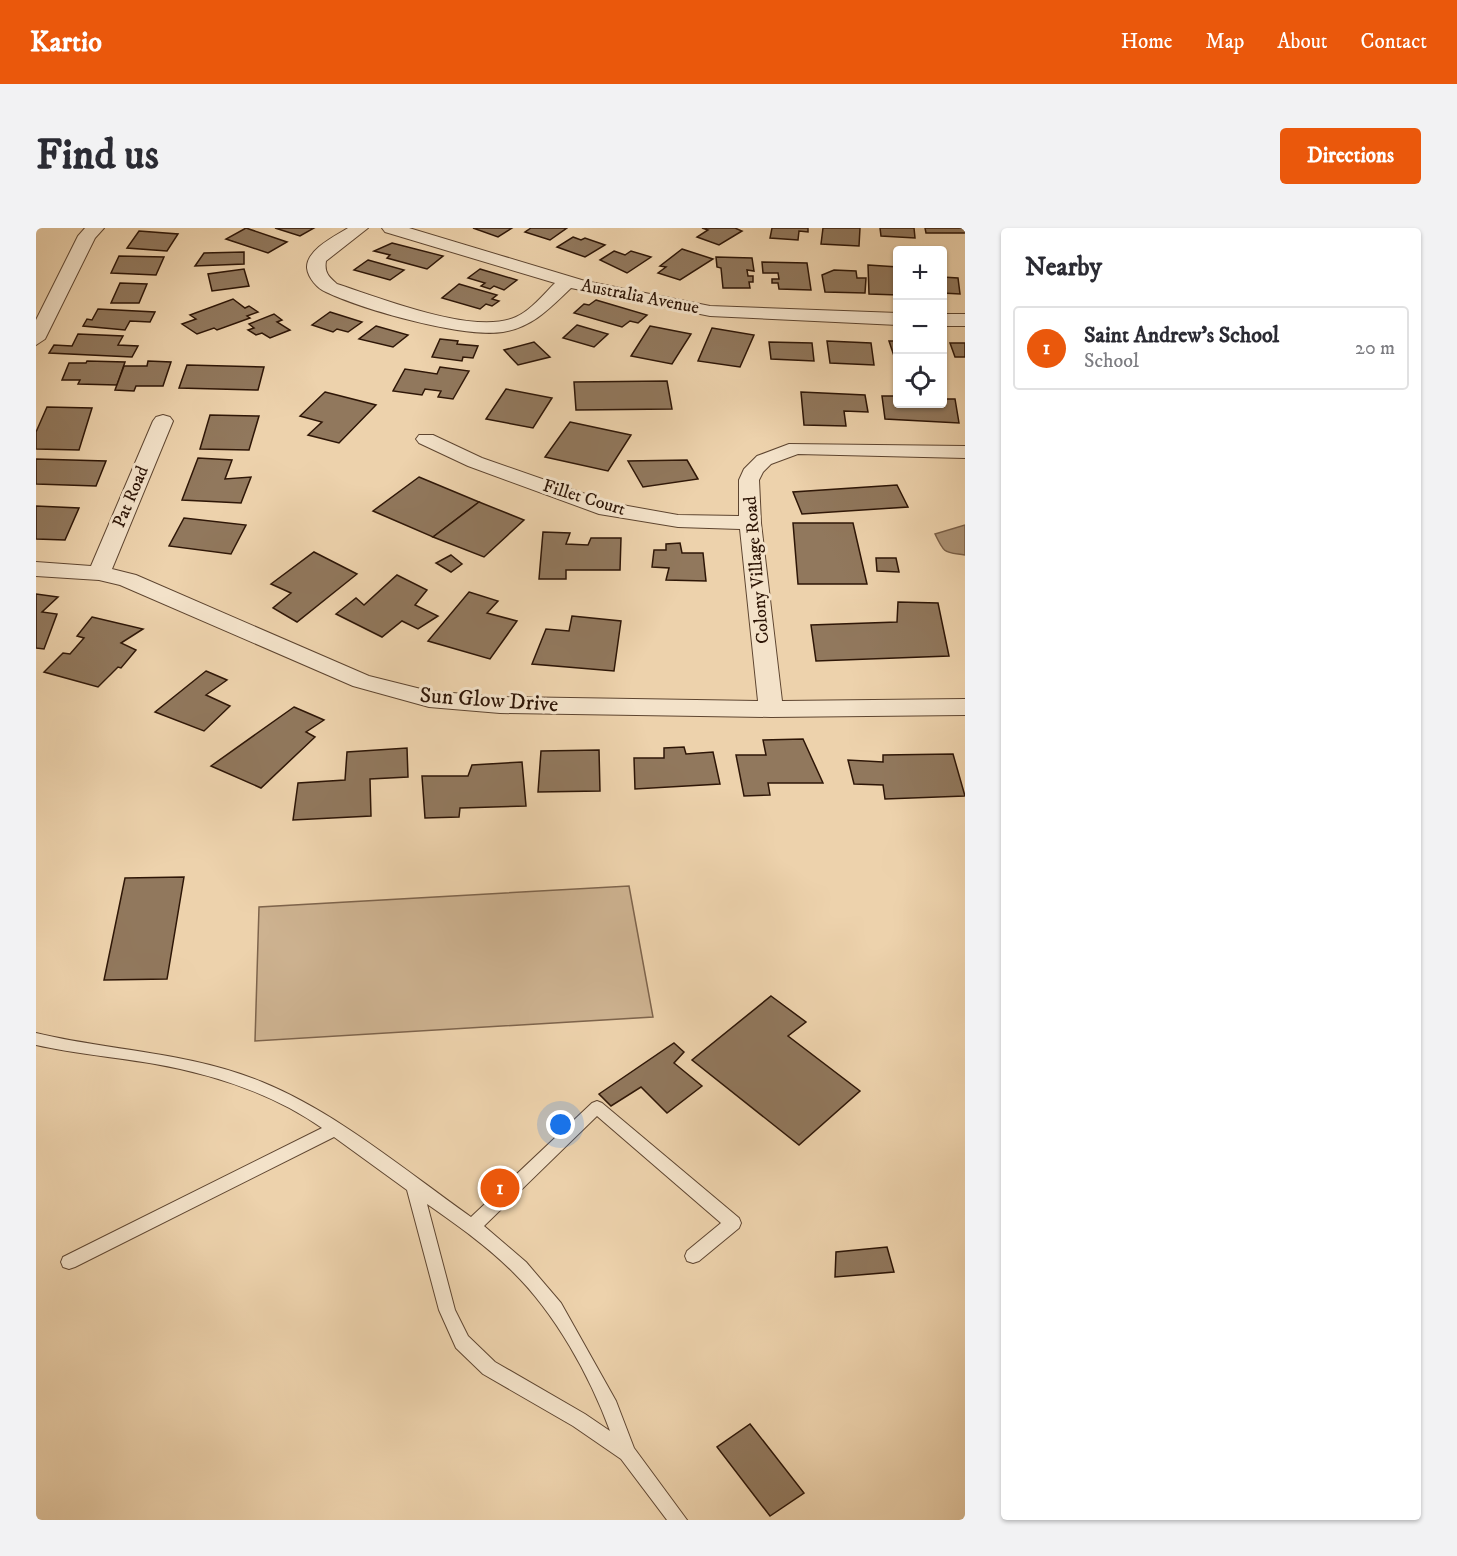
<!DOCTYPE html>
<meta charset="utf-8">
<style>
:root{--surface:#fff;--page:#f2f2f3;--text:#2b2b33;--muted:#7c7c81;--line:#e1e1e2;--accent:#ea580c}
body{margin:0;font-family:"IM FELL DW Pica",serif;background:var(--page);color:var(--text)}
.controls{position:absolute;right:18px;top:18px;display:grid;overflow:hidden;border-radius:6px;box-shadow:0 2px 4px #0004}
.controls button{width:54px;height:54px;display:grid;place-items:center;padding:0;border:0;border-bottom:2px solid var(--line);background:var(--surface);color:var(--text);font:30px sans-serif}
.you{position:absolute;left:525px;top:897px;width:21px;height:21px;margin:-15px;border:4px solid #fff;border-radius:50%;background:#1a73e8;box-shadow:0 0 0 9px #1a73e833}
.badge{display:grid;place-items:center;width:39px;height:39px;border-radius:50%;background:var(--accent);color:#fff;font-size:20px;font-weight:700}
.pin{position:absolute;translate:-50% -50%;border:3px solid #fff;box-shadow:0 2px 6px #0006}
.list{margin:0;padding:0;list-style:none}
h2{display:flex;justify-content:space-between;align-items:center;height:78px;margin:0;padding:0 24px;font-size:26px}
h2 small{font-size:20px;font-weight:400;color:var(--muted)}
.list li{display:grid;grid-template-columns:39px 1fr auto;gap:18px;align-items:center;box-sizing:border-box;height:84px;margin:0 12px 12px;padding:0 12px;border:2px solid var(--line);border-radius:6px}
.list b{display:block;font-size:22px;white-space:nowrap}
.list p{margin:0;font-size:20px;white-space:nowrap;color:var(--muted)}
.list em{font-size:20px;font-style:normal;color:var(--muted)}
.icon{flex:none;width:33px;height:33px;fill:none;stroke:currentColor;stroke-width:2;stroke-linecap:round;stroke-linejoin:round}
.map{position:relative;flex:none;width:929px;height:1292px;overflow:hidden;border-radius:6px}
header{display:flex;align-items:center;gap:36px;box-sizing:border-box;height:84px;padding:0 30px;background:var(--accent);color:#fff}
header strong{font-size:28px}
nav{display:flex;gap:33px;margin-inline-start:auto;font-size:21px}
.intro{display:flex;align-items:center;justify-content:space-between;box-sizing:border-box;height:144px;padding:0 36px}
h1{margin:0;font-size:42px}
.button{padding:15px 27px;border-radius:6px;background:var(--accent);color:#fff;font-size:21px;font-weight:700}
main{display:flex;gap:36px;padding:0 36px}
aside{flex:1;background:var(--surface);border-radius:6px;box-shadow:0 2px 4px #0004}
.map>svg:first-child{display:block}
</style>
<header>
<strong>Kartio</strong>
<nav><a>Home</a><a>Map</a><a>About</a><a>Contact</a></nav>
</header>
<div class="intro"><h1>Find us</h1><a class="button">Directions</a></div>
<main>
<div class="map">
<svg width="929" height="1292" viewBox="0 0 929 1292">
<rect width="100%" height="100%" fill="#edd2ac"/>
<filter id="stains"><feTurbulence type="fractalNoise" baseFrequency=".00333" numOctaves="4"/><feColorMatrix values="0 0 0 0 .2 0 0 0 0 .09 0 0 0 0 .02 0 0 0 .5 -.17"/></filter>
<radialGradient id="worn" r=".72"><stop offset=".6" stop-color="#630" stop-opacity="0"/><stop offset="1" stop-color="#630" stop-opacity=".3"/></radialGradient>
<polygon fill="#cdb290" stroke="#7e644c" stroke-width="1.5" points="593,658 617,789 219,813 223,679"/>
<path fill="#ac9274" stroke="#7a6048" stroke-width="1.5" d="M929,297v30c-20,-3 -20,0 -30,-21z"/>
<g fill="#91785d" stroke="#2e1607" stroke-width="1.5">
<polygon points="210,0 251,14 232,25 190,11"/>
<polygon points="239,0 278,0 264,8"/>
<polygon points="437,0 476,0 462,9"/>
<polygon points="495,0 531,0 514,12 489,4"/>
<polygon points="666,0 699,0 706,3 683,17 661,9 672,2"/>
<polygon points="736,0 772,0 772,4 763,3 762,12 734,10"/>
<polygon points="787,0 824,0 823,18 785,16"/>
<polygon points="844,0 878,0 879,10 845,8"/>
<polygon points="889,0 929,0 929,5 890,5"/>
<polygon points="103,3 142,6 131,23 91,20"/>
<polygon points="537,9 545,12 549,10 569,17 549,29 521,19"/>
<polygon points="356,15 407,28 391,41 351,30 354,27 338,23"/>
<polygon points="646,21 677,31 644,52 622,45 630,39 624,38"/>
<polygon points="578,23 589,27 595,23 615,29 591,45 564,32"/>
<polygon points="208,24 208,36 159,38 168,25"/>
<polygon points="83,28 128,29 120,47 75,45"/>
<polygon points="680,29 716,30 718,43 711,42 712,48 717,48 717,54 713,54 714,60 687,60 685,40 681,39"/>
<polygon points="332,32 368,42 354,52 318,42"/>
<polygon points="726,34 771,35 775,62 743,61 742,55 736,55 736,51 743,51 742,45 727,45"/>
<polygon points="832,37 862,39 862,67 833,66"/>
<polygon points="208,41 213,58 176,63 172,46"/>
<polygon points="444,41 481,52 468,62 458,58 454,61 445,58 449,55 432,50"/>
<polygon points="798,42 820,43 821,50 830,50 829,65 789,64 786,47"/>
<polygon points="906,49 922,50 924,66 906,65"/>
<polygon points="84,55 111,56 103,75 75,75"/>
<polygon points="423,56 461,67 456,71 463,73 456,78 450,76 444,81 406,70"/>
<polygon points="197,71 209,80 213,78 222,84 211,88 214,90 181,102 178,100 161,106 146,96 160,91 154,87"/>
<polygon points="560,72 611,87 602,95 594,93 586,99 538,85 548,76 553,77"/>
<polygon points="62,81 119,84 114,94 94,93 89,102 47,98 51,91 56,92"/>
<polygon points="294,84 326,94 312,104 301,101 297,104 276,97"/>
<polygon points="238,86 246,92 241,94 254,102 234,110 226,105 220,107 212,102 218,100 213,96"/>
<polygon points="541,97 572,106 558,119 527,110"/>
<polygon points="340,98 372,107 357,119 323,111"/>
<polygon points="614,98 655,106 636,136 595,128"/>
<polygon points="676,100 718,107 704,139 662,133"/>
<polygon points="42,106 87,108 82,117 102,118 96,129 13,125 18,117 36,118"/>
<polygon points="404,111 422,113 421,116 442,118 437,130 427,129 426,133 396,129"/>
<polygon points="791,113 835,115 838,137 794,135"/>
<polygon points="853,113 862,113 862,131 859,131"/>
<polygon points="498,114 514,129 482,137 468,122"/>
<polygon points="733,114 776,115 778,133 735,131"/>
<polygon points="914,115 929,115 929,129 919,129"/>
<polygon points="51,133 89,134 81,157 42,156 44,152 26,152 33,135 50,135"/>
<polygon points="112,133 135,134 127,158 100,158 98,163 79,162 88,138 111,138"/>
<polygon points="151,137 228,139 222,162 143,160"/>
<polygon points="404,139 433,143 417,171 402,169 405,163 389,161 386,167 357,163 369,141 401,146"/>
<polygon points="631,153 636,181 540,182 538,154"/>
<polygon points="470,161 516,170 497,200 450,191"/>
<polygon points="289,164 340,177 303,215 272,207 286,194 264,188"/>
<polygon points="765,164 829,167 832,184 808,183 810,198 768,197"/>
<polygon points="846,168 862,168 862,176 906,176 906,171 919,171 923,195 849,191"/>
<polygon points="11,179 56,180 43,222 0,221 0,204"/>
<polygon points="174,187 223,188 213,222 164,221"/>
<polygon points="534,194 595,207 572,243 509,229"/>
<polygon points="162,230 196,232 189,251 215,249 205,275 146,272"/>
<polygon points="0,231 70,233 60,258 0,256"/>
<polygon points="651,232 662,251 607,259 592,233"/>
<polygon points="383,249 443,274 397,309 337,283"/>
<polygon points="861,257 872,279 766,286 757,264"/>
<polygon points="443,274 488,292 448,329 397,309"/>
<polygon points="0,278 43,280 29,312 0,311"/>
<polygon points="148,290 210,297 195,326 133,318"/>
<polygon points="757,295 817,295 831,356 762,356"/>
<polygon points="507,304 534,305 530,316 552,317 555,310 585,310 584,342 530,342 530,351 503,351"/>
<polygon points="644,315 646,325 667,325 670,353 630,352 633,340 616,339 618,322 630,322 630,316"/>
<polygon points="278,324 321,346 261,394 237,380 255,365 235,356"/>
<polygon points="415,327 426,336 415,344 400,335"/>
<polygon points="840,330 860,330 863,344 841,343"/>
<polygon points="361,347 391,362 379,377 402,388 382,401 366,393 346,409 300,386 320,370 328,377"/>
<polygon points="433,364 462,373 451,385 481,393 454,431 392,413"/>
<polygon points="0,366 22,369 6,384 21,386 8,421 0,420"/>
<polygon points="862,374 902,375 913,428 780,433 775,397 861,394"/>
<polygon points="536,388 585,393 578,443 496,436 510,401 533,403"/>
<polygon points="56,389 107,401 85,415 100,422 85,440 82,439 62,459 8,444 27,425 34,426 48,410 41,408"/>
<polygon points="170,443 191,452 170,467 194,478 168,503 119,484"/>
<polygon points="258,479 288,492 270,504 279,509 225,560 175,538"/>
<polygon points="767,511 787,555 732,555 734,567 708,568 700,527 730,527 727,512"/>
<polygon points="648,519 650,526 677,524 684,556 599,561 598,530 628,530 628,520"/>
<polygon points="371,520 372,549 334,551 335,588 257,592 262,555 309,552 311,524"/>
<polygon points="563,522 564,563 502,564 505,523"/>
<polygon points="917,526 929,568 849,571 847,557 818,556 812,532 847,534 847,527"/>
<polygon points="486,534 490,578 424,580 423,589 389,590 386,548 432,548 436,537"/>
<polygon points="148,649 131,751 68,752 89,650"/>
<polygon points="735,768 770,794 752,808 824,863 763,917 656,832"/>
<polygon points="638,815 648,824 638,835 666,858 631,885 605,859 575,878 563,866"/>
<polygon points="851,1019 858,1044 799,1049 800,1024"/>
<polygon points="714,1196 768,1265 734,1288 681,1219"/>
</g>
<g fill="none" stroke-linecap="round" stroke-linejoin="round">
<defs>
<path id="lane" d="M0,805c75,18 153,19 226,49 74,30 144,89 209,135l121,-114 5,-2 5,2 137,115 2,5 -2,5 -40,33 -6,2 -6,-2 -2,-5 2,-5 34,-28 -124,-107 -113,110 42,36 35,41 55,98 18,47 53,72h-20l-46,-61 -48,-33 -90,-52 -27,-26 -17,-38 -32,-120 -73,-53 -259,130 -6,2 -6,-2 -2,-5 2,-5 259,-129c-48,-34 -110,-54 -167,-64 -40,-7 -80,-10 -119,-19zM391,976c30,21 60,42 86,68 42,41 77,104 97,159l-25,-17 -90,-52 -27,-26 -13,-26z"/>
<g id="street">
<polygon points="49,0 68,0 59,10 9,111 0,117 0,92 42,8"/>
<path d="M312,0h20l-42,33c-2,12 3,16 11,23 44,14 137,52 179,33 15,-7 27,-22 39,-34l-170,-51 -3,-4h27l176,53 125,25 188,7v12l-188,-9 -139,-28c-21,20 -38,39 -68,44 -40,6 -139,-22 -177,-40 -8,-3 -18,-14 -19,-24 -1,-18 28,-32 41,-40z"/>
<rect x="906" y="86" width="23" height="12"/>
<polygon points="127,187 134,189 137,193 76,341 100,347 333,448 393,463 464,469 722,473 704,301 642,299 563,286 432,238 383,215 380,211 383,207 397,207 446,230 575,275 642,287 703,288 703,252 708,241 721,228 753,216 929,218 929,230 762,226 735,236 727,244 723,252 725,295 746,473 929,471 929,487 735,489 464,485 393,479 317,458 84,357 63,352 0,348 0,334 55,338 117,193 120,189"/>
</g>
</defs>
<use href="#lane" stroke="#5e4530" stroke-width="2"/>
<use href="#street" stroke="#5e4530" stroke-width="2"/>
<use href="#lane" fill="#f3e2c9" fill-rule="evenodd"/>
<use href="#street" fill="#f3e2c9" fill-rule="evenodd"/>
</g>
<g text-anchor="middle" dominant-baseline="central" stroke-width="6" stroke-linejoin="round" paint-order="stroke">
<g font-size="18" fill="#2e1607" stroke="#f3e2c9">
<text transform="translate(604 69) rotate(11)">Australia Avenue</text>
<text transform="translate(95 269) rotate(-67)">Pat Road</text>
<text transform="translate(548 270) rotate(17)">Fillet Court</text>
<text transform="translate(721 342) rotate(-95)">Colony Village Road</text>
</g>
<g font-size="22" fill="#2e1607" stroke="#f3e2c9">
<text transform="translate(453 472) rotate(4)">Sun Glow Drive</text>
</g>
</g>
<rect width="100%" height="100%" filter="url(#stains)"/>
<rect width="100%" height="100%" fill="url(#worn)"/>
</svg>
<div class="controls">
<button>+</button>
<button>−</button>
<button><svg class="icon" aria-label="locate" viewBox="0 0 24 24"><circle cx="12" cy="12" r="6"/><path d="M12 2v4M12 18v4M2 12h4M18 12h4"/></svg></button>
</div>
<div class="you"></div>
<div class="pin badge" style="left:464px;top:960px">1</div>
</div>
<aside>
<h2>Nearby<small></small></h2>
<ul class="list">
<li><span class="badge">1</span><div><b>Saint Andrew's School</b><p>School</p></div><em>20 m</em></li>
</ul>
</aside>
</main>
